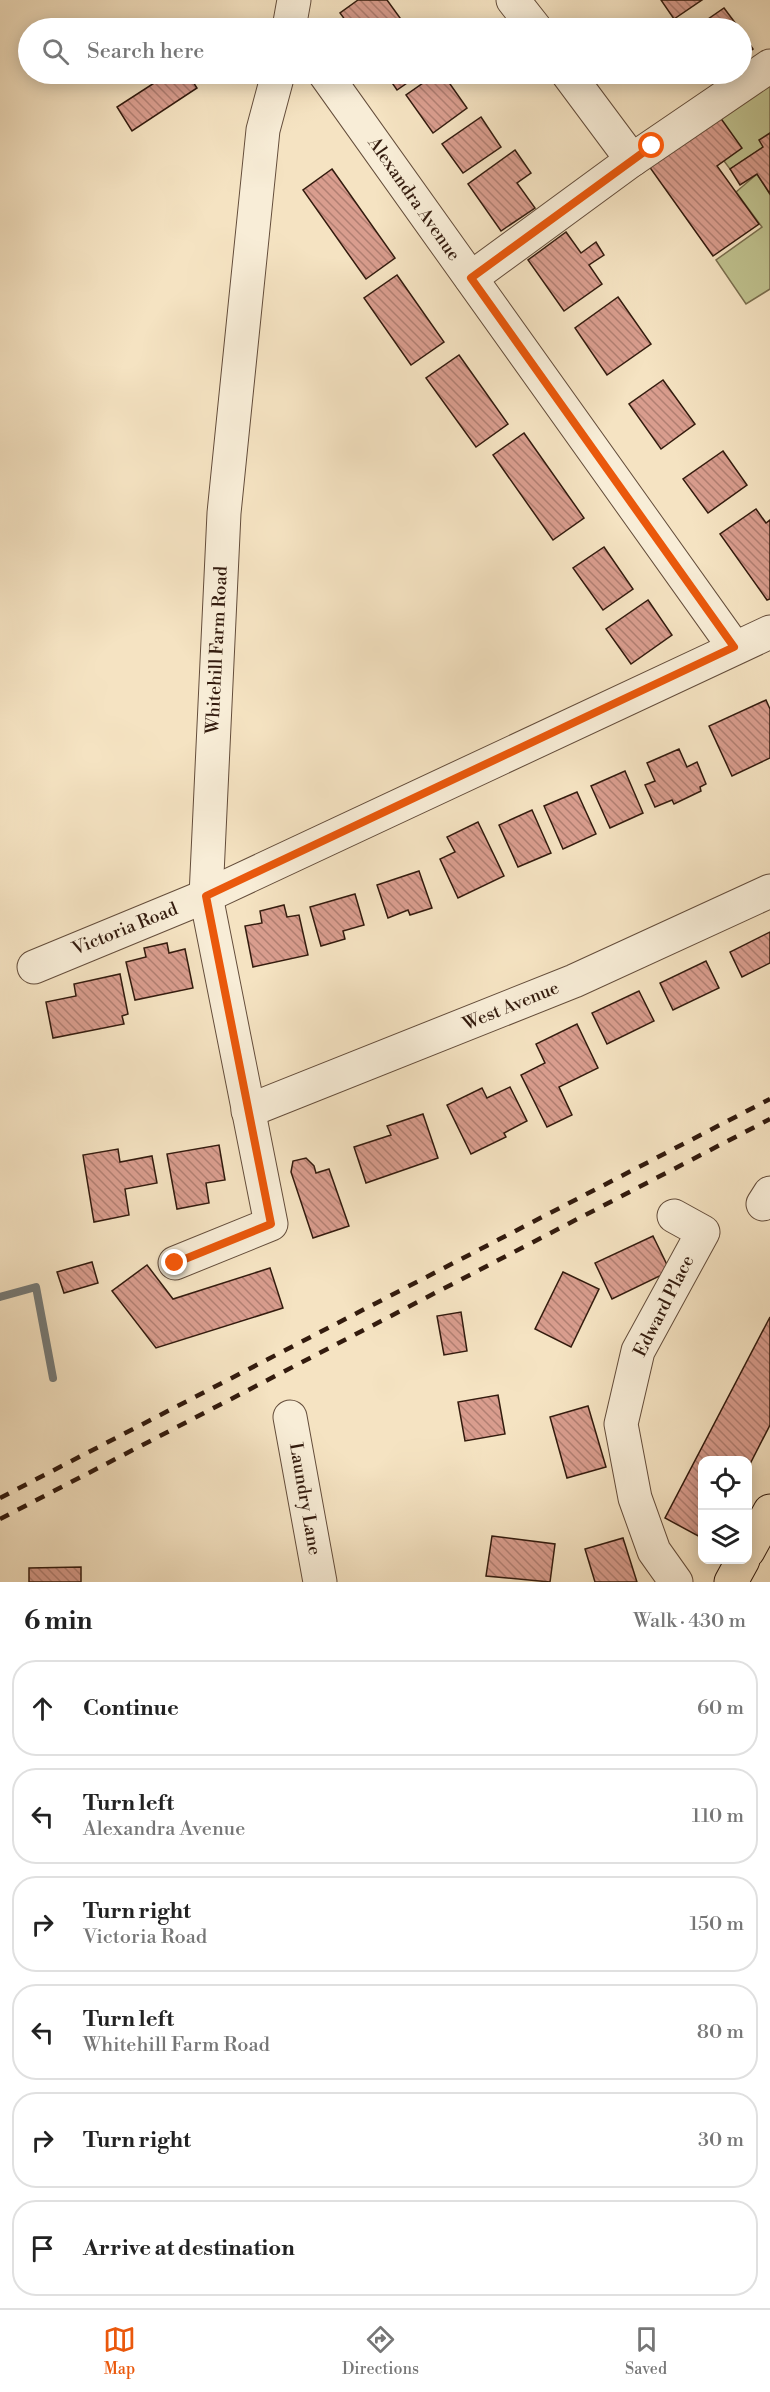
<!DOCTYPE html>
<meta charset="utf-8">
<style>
:root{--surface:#fff;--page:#f6f6f6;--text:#222;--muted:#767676;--line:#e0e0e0;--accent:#ea580c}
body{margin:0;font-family:"Libre Bodoni",serif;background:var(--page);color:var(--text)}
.controls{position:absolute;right:18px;bottom:18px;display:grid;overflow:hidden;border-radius:12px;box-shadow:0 3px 15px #0003}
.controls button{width:54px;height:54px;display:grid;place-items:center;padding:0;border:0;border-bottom:2px solid var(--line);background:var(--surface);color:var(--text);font:30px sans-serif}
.stop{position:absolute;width:18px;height:18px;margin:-14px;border:4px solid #ea580c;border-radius:50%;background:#fff}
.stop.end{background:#ea580c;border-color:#fff;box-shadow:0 2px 6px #0008}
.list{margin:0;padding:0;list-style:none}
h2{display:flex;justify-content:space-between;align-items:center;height:78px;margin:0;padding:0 24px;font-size:26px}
h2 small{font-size:20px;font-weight:400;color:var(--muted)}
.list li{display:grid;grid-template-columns:39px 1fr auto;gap:18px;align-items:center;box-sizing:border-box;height:96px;margin:0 12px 12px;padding:0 12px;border:2px solid var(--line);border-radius:24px}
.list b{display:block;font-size:22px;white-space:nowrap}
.list p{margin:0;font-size:20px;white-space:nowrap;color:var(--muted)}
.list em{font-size:20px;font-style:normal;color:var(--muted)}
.icon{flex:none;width:33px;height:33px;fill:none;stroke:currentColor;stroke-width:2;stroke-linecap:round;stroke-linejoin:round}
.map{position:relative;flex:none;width:770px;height:1582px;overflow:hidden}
.search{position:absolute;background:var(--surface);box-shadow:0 3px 15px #0003;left:18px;right:18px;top:18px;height:66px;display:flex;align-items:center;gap:15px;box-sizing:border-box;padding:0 21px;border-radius:33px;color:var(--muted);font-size:22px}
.sheet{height:726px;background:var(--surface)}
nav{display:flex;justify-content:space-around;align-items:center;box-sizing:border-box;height:84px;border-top:2px solid var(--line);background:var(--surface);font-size:16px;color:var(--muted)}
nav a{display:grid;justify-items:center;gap:3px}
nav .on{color:var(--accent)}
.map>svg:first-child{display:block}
</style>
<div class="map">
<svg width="770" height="1582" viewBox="0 0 770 1582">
<defs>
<pattern id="building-back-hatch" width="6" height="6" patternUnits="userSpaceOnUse" patternTransform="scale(1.5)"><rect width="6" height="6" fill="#d99d8e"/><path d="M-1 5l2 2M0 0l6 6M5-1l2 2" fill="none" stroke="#b17f72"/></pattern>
</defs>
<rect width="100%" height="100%" fill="#f5e3c2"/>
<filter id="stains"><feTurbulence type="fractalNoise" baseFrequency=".00333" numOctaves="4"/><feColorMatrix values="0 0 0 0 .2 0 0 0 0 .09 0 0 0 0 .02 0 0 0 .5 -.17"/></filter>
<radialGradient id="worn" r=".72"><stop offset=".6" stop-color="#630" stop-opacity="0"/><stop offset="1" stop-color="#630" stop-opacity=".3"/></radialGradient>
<g fill="#c0c390" stroke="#7a6f4f" stroke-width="1.5">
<polygon points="770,74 770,133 763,147 730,169 724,161 717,113"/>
<polygon points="757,174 770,194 770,289 746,304 716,260 762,227 736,192"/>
</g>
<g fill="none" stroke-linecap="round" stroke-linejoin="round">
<polyline stroke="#767b78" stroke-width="8" points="0,1297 36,1287 53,1378"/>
</g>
<g fill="url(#building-back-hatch)" stroke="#331b0e" stroke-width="1.5">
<polygon points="358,0 387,0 403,22 394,28 351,28 340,13"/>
<polygon points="661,0 702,0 674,19"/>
<polygon points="724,8 739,28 695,28"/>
<polygon points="428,20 435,28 416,28"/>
<polygon points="742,32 753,49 742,57"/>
<polygon points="168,74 188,74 197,88 132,131 117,107"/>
<polygon points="386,74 420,74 397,90"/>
<polygon points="436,74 443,74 467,108 433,133 406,95"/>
<polygon points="717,113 742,148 717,166 759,224 713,256 646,162"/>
<polygon points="481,117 501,147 463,173 442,144"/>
<polygon points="770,133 770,194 757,174 740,185 730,169 763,147 759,140"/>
<polygon points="515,150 531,173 517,183 535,208 501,231 468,184"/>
<polygon points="332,169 395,258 366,279 303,190"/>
<polygon points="566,232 581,253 596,242 604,255 589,265 602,284 564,311 528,260"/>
<polygon points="397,275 444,342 411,365 364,298"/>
<polygon points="618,297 651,344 607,375 575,328"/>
<polygon points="459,355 508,424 476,447 426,378"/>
<polygon points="663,380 695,424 661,449 629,404"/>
<polygon points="524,433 584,518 553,540 493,455"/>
<polygon points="723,451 747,485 708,513 683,479"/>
<polygon points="756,509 766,523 770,520 770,599 767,600 720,534"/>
<polygon points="604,547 633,589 603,610 573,568"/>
<polygon points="648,600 672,635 631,664 606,629"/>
<polygon points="766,700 770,709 770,758 732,776 709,726"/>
<polygon points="679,749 687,767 697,762 706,784 700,787 701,791 674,804 672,800 655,807 645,785 655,781 647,763"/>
<polygon points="625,771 643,813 610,828 591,786"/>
<polygon points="577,792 596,834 563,849 544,806"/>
<polygon points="532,810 551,853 518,867 499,825"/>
<polygon points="478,822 504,876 458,898 440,859 455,852 447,837"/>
<polygon points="419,871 432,908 410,915 408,910 388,918 377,885"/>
<polygon points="355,894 364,925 343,931 345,939 321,946 310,907"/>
<polygon points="284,905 287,917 299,915 308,955 253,967 245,926 262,923 260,911"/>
<polygon points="770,932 770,963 742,977 730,952"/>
<polygon points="167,943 169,953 185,949 193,988 135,1000 126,962 146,957 144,948"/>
<polygon points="706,961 719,988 673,1010 660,983"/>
<polygon points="120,974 128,1014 122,1016 124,1024 53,1038 46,1002 76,996 74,984"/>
<polygon points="639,991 654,1021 607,1044 592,1013"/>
<polygon points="577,1024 598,1068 559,1087 572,1115 547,1127 521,1075 545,1063 536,1044"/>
<polygon points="510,1087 527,1121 504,1133 506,1137 471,1154 447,1105 482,1088 487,1098"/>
<polygon points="423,1114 438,1158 366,1183 354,1147 391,1135 387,1126"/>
<polygon points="219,1145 225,1180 206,1183 209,1203 177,1209 167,1154"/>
<polygon points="118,1149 120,1162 152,1156 157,1183 125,1189 129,1215 94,1222 83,1155"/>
<polygon points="306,1158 314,1166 316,1173 329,1169 349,1226 313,1238 291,1172 293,1161"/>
<polygon points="653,1236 670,1271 612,1299 595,1263"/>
<polygon points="92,1262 98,1283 64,1293 57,1272"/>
<polygon points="147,1265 173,1299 270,1268 283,1308 156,1348 112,1291"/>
<polygon points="563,1272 599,1289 571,1347 535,1329"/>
<polygon points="461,1312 467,1351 444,1355 437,1316"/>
<polygon points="770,1317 770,1425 748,1468 748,1460 702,1460 702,1538 665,1518"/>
<polygon points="498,1395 505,1434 465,1441 458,1402"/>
<polygon points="588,1406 606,1467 567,1478 550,1417"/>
<polygon points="492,1536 555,1544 550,1582 486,1576"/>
<polygon points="623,1538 637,1582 595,1582 585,1549"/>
<polygon points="81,1567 81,1582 29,1582 29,1568"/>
</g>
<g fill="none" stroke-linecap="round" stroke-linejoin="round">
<defs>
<g id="minor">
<polyline points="513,0 535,28"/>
<polyline points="289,28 294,0"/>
<polyline points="325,74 734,647"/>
<polyline points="568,74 632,160"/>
<polyline points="471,278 632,160 770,66"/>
<polyline points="34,967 206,896 770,632"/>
<polyline points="248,1111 574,981 770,891"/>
<polyline points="763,1204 770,1193"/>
<polyline points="674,1216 703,1232 638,1351 621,1424 635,1498 654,1551 676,1582"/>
<polyline points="175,1263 271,1224 206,896 224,513 263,130 278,74"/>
<polyline points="290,1417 320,1582"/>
</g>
<g id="major">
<polyline points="748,1551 770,1511"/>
<polyline points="731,1582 743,1560"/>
</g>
</defs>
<use href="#minor" stroke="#644d3b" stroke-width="35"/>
<use href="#major" stroke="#331b0e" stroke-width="35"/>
<use href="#minor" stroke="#f8edd7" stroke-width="33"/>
<use href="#major" stroke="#f5e3c2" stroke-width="33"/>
<g stroke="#331b0e" stroke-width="4.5" stroke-dasharray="10 10" stroke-linecap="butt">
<polyline points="0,1498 770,1099"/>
<polyline points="0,1519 770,1119"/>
</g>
</g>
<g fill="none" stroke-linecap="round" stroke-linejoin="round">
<polyline stroke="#ea580c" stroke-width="8" points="175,1263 271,1224 206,896 734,647 471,278 652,146"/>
</g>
<g text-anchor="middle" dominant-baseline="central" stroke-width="4.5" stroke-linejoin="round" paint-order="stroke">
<g font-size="18" fill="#331b0e" stroke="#f8edd7">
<text transform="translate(414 199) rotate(55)">Alexandra Avenue</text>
<text transform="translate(217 650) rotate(-87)">Whitehill Farm Road</text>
<text transform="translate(125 929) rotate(-22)">Victoria Road</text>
<text transform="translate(511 1006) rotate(-22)">West Avenue</text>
<text transform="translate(664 1306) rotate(-63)">Edward Place</text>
<text transform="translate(305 1499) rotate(80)">Laundry Lane</text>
</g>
</g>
<rect width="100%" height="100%" filter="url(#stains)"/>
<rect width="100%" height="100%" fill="url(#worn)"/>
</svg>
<div class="controls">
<button><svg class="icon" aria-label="locate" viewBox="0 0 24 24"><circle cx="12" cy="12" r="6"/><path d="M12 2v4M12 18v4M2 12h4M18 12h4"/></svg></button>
<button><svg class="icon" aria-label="layers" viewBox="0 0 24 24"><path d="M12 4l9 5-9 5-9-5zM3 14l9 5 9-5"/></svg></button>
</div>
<div class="stop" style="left:652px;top:146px"></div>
<div class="stop end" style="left:175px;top:1263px"></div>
<div class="search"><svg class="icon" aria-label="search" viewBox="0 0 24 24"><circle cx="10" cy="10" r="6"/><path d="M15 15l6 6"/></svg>Search here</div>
</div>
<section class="sheet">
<h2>6 min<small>Walk · 430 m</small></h2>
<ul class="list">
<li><svg class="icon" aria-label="ahead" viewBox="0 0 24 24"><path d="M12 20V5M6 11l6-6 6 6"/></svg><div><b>Continue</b></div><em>60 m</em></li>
<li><svg class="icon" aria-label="left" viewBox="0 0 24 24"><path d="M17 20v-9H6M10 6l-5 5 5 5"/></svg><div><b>Turn left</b><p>Alexandra Avenue</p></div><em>110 m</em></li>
<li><svg class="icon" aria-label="right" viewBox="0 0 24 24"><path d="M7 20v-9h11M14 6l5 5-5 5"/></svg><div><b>Turn right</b><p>Victoria Road</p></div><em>150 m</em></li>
<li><svg class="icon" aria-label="left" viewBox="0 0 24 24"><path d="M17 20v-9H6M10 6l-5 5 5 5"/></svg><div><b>Turn left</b><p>Whitehill Farm Road</p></div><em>80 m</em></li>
<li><svg class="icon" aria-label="right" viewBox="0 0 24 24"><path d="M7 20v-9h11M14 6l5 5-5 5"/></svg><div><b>Turn right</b></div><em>30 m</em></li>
<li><svg class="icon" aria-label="arrive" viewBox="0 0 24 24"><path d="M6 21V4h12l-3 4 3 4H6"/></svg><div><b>Arrive at destination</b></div></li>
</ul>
</section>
<nav>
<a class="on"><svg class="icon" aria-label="map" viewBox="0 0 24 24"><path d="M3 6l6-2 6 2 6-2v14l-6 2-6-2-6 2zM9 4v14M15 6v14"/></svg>Map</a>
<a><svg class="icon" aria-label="directions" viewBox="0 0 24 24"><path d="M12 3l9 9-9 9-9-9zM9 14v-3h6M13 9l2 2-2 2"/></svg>Directions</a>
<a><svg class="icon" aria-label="saved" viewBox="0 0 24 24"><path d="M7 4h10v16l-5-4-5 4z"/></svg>Saved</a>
</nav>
